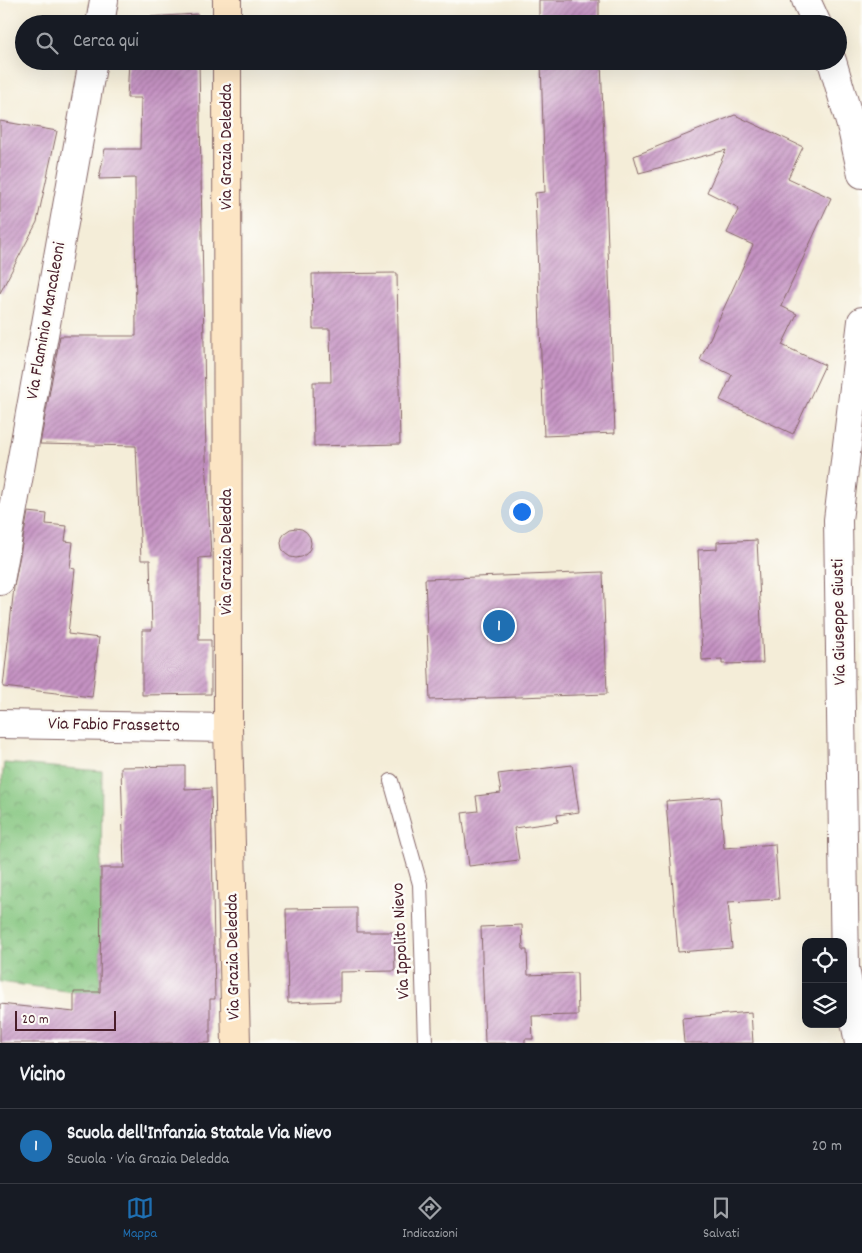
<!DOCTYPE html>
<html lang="it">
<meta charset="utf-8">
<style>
:root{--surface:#171b24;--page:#20242c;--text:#f1f3f6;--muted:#9ea1a6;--line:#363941;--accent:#1f6fb2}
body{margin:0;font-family:Dekko,sans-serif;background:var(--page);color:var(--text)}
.controls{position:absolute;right:15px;bottom:15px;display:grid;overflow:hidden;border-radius:10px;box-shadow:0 5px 20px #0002}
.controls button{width:45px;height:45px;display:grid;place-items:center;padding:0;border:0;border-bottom:1px solid var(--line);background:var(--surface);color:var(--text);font:25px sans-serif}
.scale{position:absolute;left:15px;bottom:12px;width:101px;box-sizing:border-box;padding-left:5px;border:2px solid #4a1f2b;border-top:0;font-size:14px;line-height:18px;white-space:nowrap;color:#4a1f2b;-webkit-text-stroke:4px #fdfcf7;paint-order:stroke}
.you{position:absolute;left:521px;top:511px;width:18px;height:18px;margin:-12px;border:4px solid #fff;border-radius:50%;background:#1a73e8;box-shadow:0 0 0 8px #1a73e833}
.badge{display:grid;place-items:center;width:32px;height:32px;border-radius:50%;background:var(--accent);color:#fff;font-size:16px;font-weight:700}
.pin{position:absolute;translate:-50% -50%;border:2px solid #fff;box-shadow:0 1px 5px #0006}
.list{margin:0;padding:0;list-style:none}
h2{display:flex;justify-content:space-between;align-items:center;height:65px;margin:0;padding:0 20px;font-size:21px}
h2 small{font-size:16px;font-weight:400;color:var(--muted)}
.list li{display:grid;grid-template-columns:32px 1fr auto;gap:15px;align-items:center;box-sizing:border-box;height:75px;padding:0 20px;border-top:1px solid var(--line)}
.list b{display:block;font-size:19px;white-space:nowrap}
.list p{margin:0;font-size:16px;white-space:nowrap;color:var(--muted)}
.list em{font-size:16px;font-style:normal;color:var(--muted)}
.icon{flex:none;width:28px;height:28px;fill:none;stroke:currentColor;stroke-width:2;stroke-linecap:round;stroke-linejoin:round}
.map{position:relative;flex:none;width:862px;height:1043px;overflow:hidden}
.search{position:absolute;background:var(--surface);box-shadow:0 5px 20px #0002;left:15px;right:15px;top:15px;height:55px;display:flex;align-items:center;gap:12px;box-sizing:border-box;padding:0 18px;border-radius:28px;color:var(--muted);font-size:19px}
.sheet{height:140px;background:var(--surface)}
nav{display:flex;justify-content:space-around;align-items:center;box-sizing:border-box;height:70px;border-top:1px solid var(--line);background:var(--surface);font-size:14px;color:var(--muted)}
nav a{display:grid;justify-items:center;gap:2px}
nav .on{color:var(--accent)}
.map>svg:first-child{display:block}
</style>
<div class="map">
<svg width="862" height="1043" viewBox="0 0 862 1043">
<defs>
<pattern id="park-crowns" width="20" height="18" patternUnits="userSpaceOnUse" patternTransform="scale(1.25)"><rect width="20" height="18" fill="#83c57e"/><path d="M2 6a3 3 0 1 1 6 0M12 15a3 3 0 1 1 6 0" fill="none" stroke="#6d9f67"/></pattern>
<pattern id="building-hatch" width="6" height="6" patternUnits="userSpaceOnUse" patternTransform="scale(1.25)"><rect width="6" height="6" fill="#c593c3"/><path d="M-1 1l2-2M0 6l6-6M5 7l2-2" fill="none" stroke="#a2779f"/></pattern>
</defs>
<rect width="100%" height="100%" fill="#fdfcf7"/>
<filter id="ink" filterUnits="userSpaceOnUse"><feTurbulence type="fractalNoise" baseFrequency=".02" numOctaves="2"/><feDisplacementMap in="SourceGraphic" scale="10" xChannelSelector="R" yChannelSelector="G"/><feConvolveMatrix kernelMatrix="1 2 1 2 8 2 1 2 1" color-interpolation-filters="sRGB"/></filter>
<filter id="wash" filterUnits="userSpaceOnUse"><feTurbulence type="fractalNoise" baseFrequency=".0096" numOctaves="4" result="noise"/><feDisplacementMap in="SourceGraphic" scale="20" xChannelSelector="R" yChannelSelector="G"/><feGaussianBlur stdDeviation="1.12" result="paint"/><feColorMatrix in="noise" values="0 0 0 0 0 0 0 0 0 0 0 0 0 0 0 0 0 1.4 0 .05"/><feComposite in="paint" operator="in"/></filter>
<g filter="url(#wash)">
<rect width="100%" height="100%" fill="#f4edd8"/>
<polygon fill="url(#park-crowns)" stroke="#667254" points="4,763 102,771 100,992 74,992 0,982 0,795"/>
<g id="blocks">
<g fill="url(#building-hatch)">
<rect x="539" y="0" width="60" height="24"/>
<polygon points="198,14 198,24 145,24 146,17"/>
<polygon points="129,61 199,61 206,457 211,557 199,558 199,640 211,640 211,694 142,695 142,630 152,630 150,560 141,560 136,446 40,444 60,336 136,336 135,178 99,179 105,149 140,149 141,98 127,98"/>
<polygon points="541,61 601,61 615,433 544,436 535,193 545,192"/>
<polygon points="735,115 803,147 788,178 831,198 781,306 797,314 782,345 825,365 793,434 720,400 732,375 700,360 753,245 727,233 739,208 707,192 726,150 639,173 634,156"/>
<polygon points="0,121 57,131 37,222 0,293"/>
<polygon points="397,273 400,444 314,446 313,382 331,382 330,329 313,329 312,274"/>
<polygon points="28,512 47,514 46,524 67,526 65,541 73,542 70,568 75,569 68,634 99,638 92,697 3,687 14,587"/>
<circle cx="296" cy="543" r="15"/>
<polygon points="757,540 763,663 722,664 722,659 702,660 698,550 717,549 717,542"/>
<polygon points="603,572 607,694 430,700 425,579"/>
<polygon points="572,765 579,812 557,815 558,822 514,828 519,860 469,866 462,813 478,811 476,796 501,793 498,774"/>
<polygon points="185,766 185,789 211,788 215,999 210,999 210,1043 0,1043 0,1004 74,1012 74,992 100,992 101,868 124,868 121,767"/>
<polygon points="720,797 724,848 775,844 779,899 728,902 732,948 678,952 666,801"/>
<polygon points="357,908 357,932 394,932 395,971 340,972 340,1001 288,1003 286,909"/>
<polygon points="522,925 523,950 527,950 528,975 577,973 578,1015 532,1016 533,1039 525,1039 525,1043 485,1043 481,927"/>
<polygon points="751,1012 753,1043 684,1043 682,1018"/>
</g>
</g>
</g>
<g filter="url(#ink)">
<use href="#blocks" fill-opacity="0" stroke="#866768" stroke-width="1"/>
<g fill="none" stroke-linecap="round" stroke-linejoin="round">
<defs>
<polyline id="lane" points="391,781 420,884 425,1043"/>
<g id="street">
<polyline points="806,0 817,24"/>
<polyline points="100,24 104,0"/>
<polyline points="832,61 852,129 862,174"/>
<polyline points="0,581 93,61"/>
<polyline points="0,724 228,728"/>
<polyline points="859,1043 845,968 838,520 862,321"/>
</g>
<g id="secondary">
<polyline points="227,0 227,24"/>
<polyline points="227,61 228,728 236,1043"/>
</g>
</defs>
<use href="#lane" stroke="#866768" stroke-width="16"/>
<use href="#street" stroke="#866768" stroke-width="30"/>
<use href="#secondary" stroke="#866768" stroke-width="30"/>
<use href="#lane" stroke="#fff" stroke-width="14"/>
<use href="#street" stroke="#fff" stroke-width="28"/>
<use href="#secondary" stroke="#fce5c4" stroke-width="28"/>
</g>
</g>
<g text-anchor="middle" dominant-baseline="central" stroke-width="5" stroke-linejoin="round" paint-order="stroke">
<g font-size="18" fill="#4a1f2b" stroke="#fdfcf7">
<text transform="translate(227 147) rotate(-90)">Via Grazia Deledda</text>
<text transform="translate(47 321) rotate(-80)">Via Flaminio Mancaleoni</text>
<text transform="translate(227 552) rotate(-90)">Via Grazia Deledda</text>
<text transform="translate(840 622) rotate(-91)">Via Giuseppe Giusti</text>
<text transform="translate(114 726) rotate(1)">Via Fabio Frassetto</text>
<text transform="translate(402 941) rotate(-93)">Via Ippolito Nievo</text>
<text transform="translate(234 957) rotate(-91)">Via Grazia Deledda</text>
</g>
</g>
</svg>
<div class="controls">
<button><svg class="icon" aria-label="locate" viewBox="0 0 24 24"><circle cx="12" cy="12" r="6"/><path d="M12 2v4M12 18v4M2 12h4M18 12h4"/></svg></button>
<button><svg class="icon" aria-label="layers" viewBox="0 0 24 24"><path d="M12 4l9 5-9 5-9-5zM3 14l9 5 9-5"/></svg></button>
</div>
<div class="scale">20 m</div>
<div class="you"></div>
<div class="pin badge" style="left:499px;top:626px">1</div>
<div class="search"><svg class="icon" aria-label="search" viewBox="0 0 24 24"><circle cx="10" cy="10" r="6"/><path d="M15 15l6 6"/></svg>Cerca qui</div>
</div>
<section class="sheet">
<h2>Vicino<small></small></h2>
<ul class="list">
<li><span class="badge">1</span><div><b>Scuola dell'Infanzia Statale Via Nievo</b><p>Scuola · Via Grazia Deledda</p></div><em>20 m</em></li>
</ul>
</section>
<nav>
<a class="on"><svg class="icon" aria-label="map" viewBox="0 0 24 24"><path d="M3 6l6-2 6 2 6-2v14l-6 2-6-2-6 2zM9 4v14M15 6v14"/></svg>Mappa</a>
<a><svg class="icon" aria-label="directions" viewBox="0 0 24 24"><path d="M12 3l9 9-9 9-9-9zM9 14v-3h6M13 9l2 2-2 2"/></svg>Indicazioni</a>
<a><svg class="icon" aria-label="saved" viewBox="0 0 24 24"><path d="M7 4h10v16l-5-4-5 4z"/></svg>Salvati</a>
</nav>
